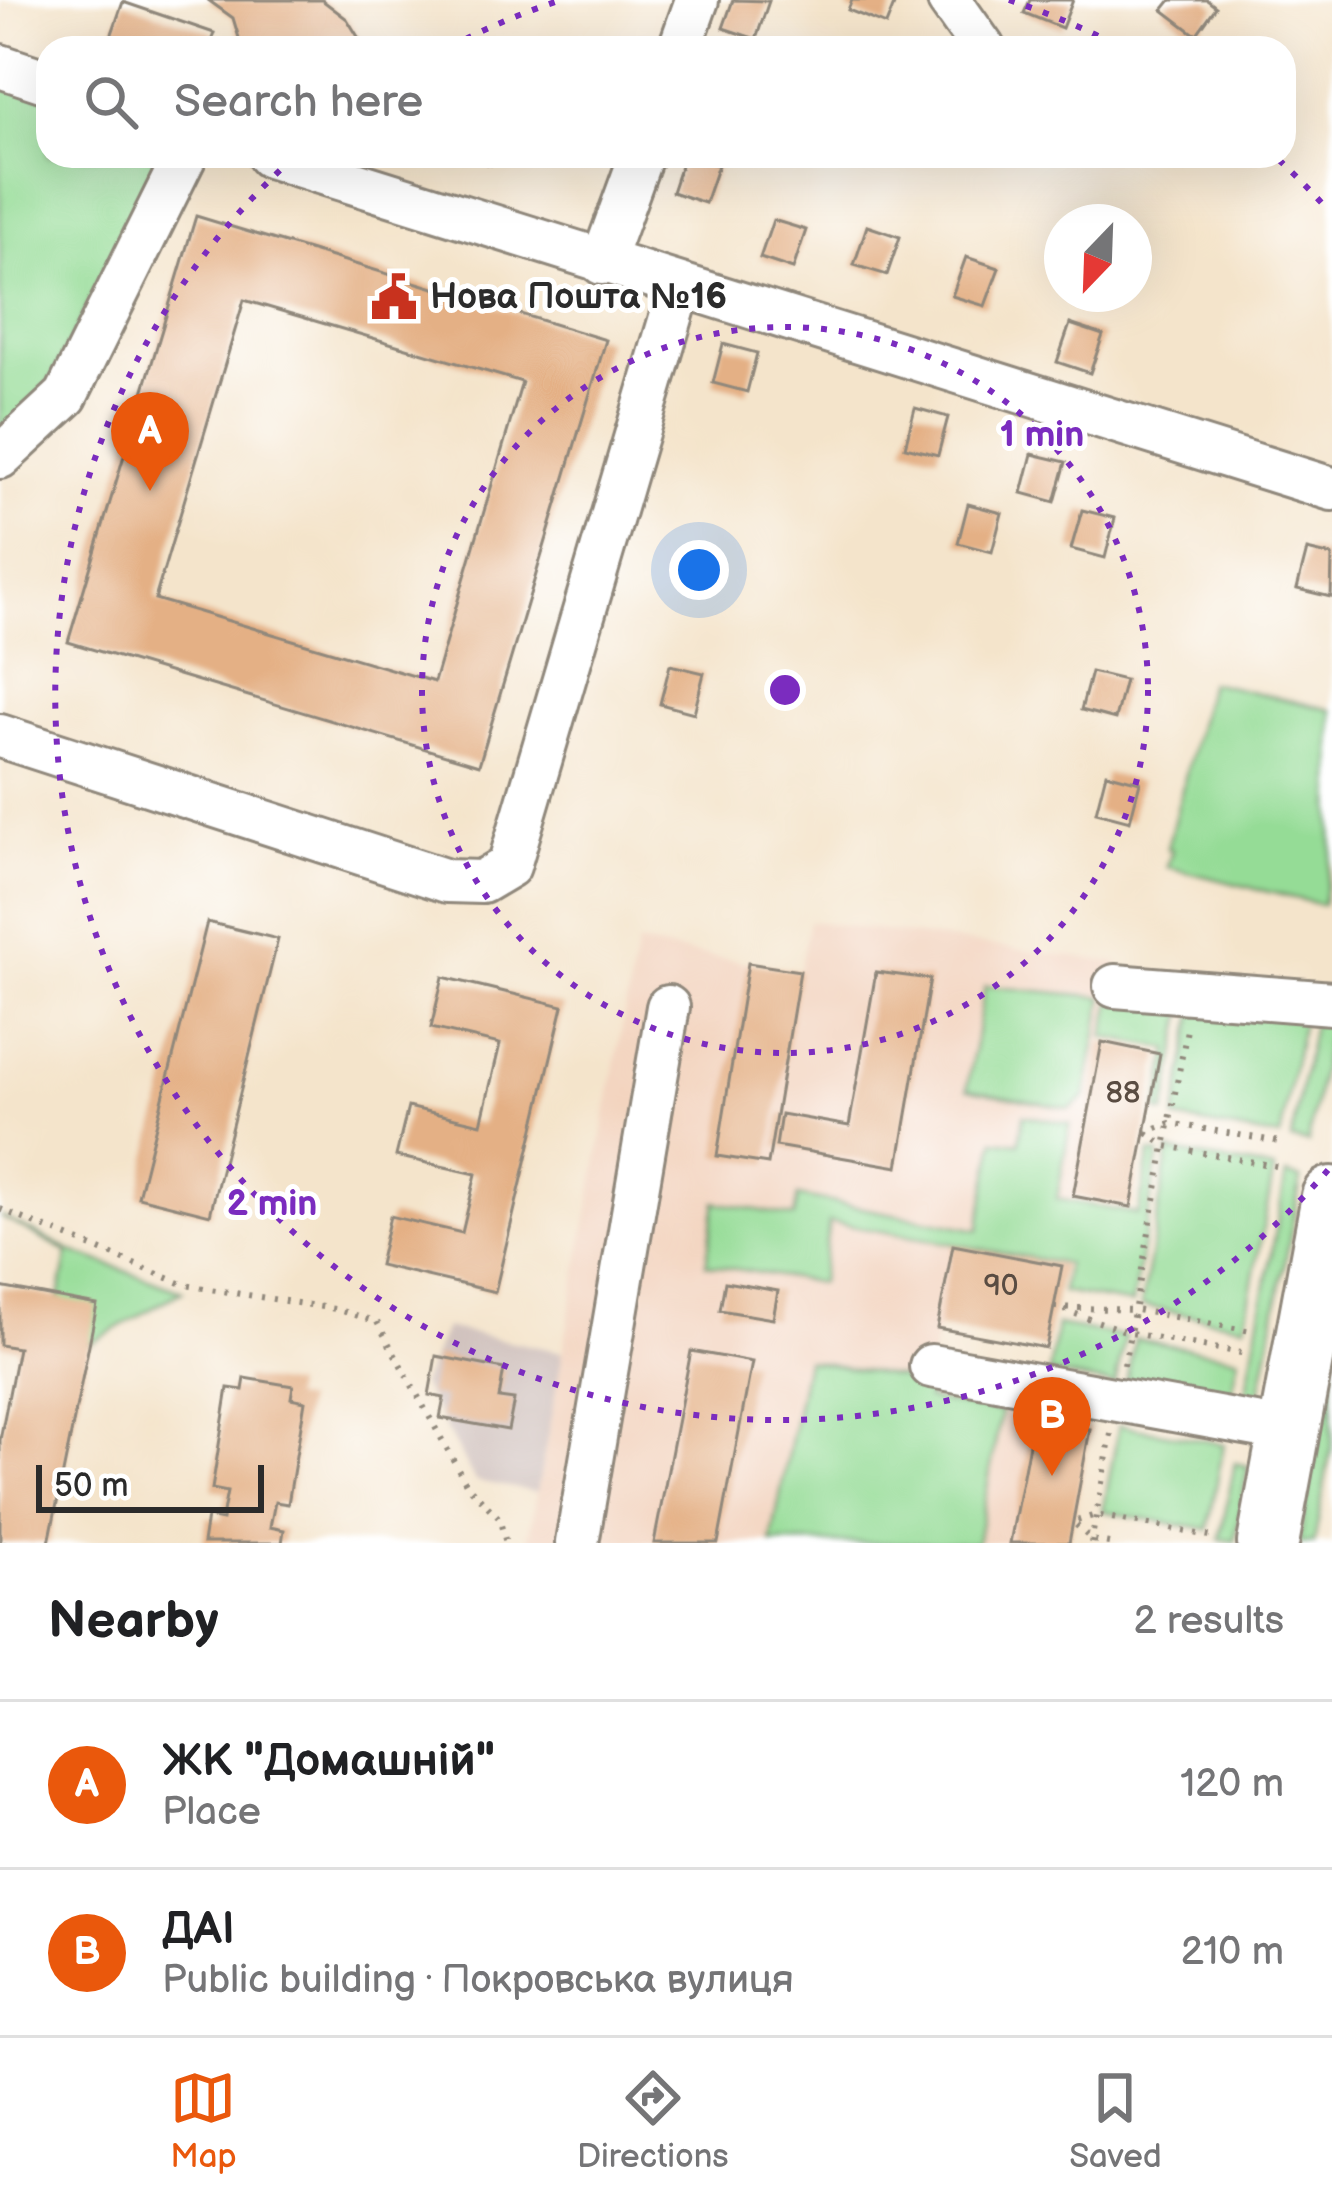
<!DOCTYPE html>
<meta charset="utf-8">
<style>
:root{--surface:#fff;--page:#f6f6f6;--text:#202124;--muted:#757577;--line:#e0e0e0;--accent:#ea580c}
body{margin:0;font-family:"Balsamiq Sans",sans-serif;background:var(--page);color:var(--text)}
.compass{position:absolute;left:1044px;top:204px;width:108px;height:108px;border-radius:50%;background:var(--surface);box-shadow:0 12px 48px #0002;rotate:203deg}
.scale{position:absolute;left:36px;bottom:30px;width:228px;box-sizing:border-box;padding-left:12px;border:6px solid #2b2b2b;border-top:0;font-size:33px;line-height:42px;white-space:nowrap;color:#2b2b2b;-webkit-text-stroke:9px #fff;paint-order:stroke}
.you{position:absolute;left:699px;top:570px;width:42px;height:42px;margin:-30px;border:9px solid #fff;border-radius:50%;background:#1a73e8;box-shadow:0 0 0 18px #1a73e833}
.badge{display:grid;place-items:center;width:78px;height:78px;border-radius:50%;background:var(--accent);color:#fff;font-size:39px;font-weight:700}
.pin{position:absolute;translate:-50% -99px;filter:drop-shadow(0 3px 6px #0008)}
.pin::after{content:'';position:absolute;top:63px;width:42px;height:36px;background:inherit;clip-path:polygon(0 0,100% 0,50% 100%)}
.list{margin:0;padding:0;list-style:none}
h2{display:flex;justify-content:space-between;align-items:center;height:156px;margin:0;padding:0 48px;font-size:51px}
h2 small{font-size:39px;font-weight:400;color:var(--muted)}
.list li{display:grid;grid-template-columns:78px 1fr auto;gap:36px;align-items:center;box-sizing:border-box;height:168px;padding:0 48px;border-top:3px solid var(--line)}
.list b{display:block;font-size:45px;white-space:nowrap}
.list p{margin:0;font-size:39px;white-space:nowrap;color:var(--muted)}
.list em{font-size:39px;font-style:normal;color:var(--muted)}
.icon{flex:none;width:66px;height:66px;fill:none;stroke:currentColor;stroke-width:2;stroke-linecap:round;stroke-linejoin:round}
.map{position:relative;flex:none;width:1332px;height:1543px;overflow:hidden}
.search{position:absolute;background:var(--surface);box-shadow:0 12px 48px #0002;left:36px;right:36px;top:36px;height:132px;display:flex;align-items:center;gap:30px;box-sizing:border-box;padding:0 42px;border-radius:36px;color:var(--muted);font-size:45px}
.sheet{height:492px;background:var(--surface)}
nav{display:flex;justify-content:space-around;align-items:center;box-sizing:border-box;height:168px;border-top:3px solid var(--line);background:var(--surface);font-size:33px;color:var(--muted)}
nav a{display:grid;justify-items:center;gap:6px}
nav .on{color:var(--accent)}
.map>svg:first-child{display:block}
</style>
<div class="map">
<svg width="1332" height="1543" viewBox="0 0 1332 1543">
<rect width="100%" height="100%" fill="#fff"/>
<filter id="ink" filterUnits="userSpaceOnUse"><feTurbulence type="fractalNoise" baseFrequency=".00833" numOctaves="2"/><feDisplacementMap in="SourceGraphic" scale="24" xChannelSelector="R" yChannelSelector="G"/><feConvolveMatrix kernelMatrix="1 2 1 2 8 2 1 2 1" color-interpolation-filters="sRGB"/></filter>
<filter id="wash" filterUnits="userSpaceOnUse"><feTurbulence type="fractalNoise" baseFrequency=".004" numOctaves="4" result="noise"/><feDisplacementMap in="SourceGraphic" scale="48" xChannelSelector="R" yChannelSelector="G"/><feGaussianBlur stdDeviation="2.7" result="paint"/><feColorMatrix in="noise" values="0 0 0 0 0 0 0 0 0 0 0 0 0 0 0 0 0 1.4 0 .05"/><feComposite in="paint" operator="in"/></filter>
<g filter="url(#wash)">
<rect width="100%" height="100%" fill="#f4e4cb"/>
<polygon fill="#f3d4bf" points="809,921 1119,963 1102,1042 1160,1054 1131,1207 1073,1196 1046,1348 938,1328 932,1356 928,1399 1090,1429 1069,1543 528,1543 637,944 799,971"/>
<polygon fill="#cfc0bb" points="445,1328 563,1352 537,1492 475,1481 421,1385"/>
<g fill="#95dc96" stroke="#608460" stroke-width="3">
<polygon points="0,81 48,98 48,156 156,156 159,161 48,387 0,436"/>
<polygon points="1209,682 1332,710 1332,851 1322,905 1167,867 1172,850 1167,849"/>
<polygon points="985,986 1104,997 1085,1098 1070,1109 967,1089"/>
<polygon points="1113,997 1186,1003 1165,1113 1158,1111 1169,1049 1104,1037"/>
<polygon points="1196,1004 1304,1012 1280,1138 1175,1119"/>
<polygon points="1315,1014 1329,1026 1308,1143 1291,1140"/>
<polygon points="1023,1115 1070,1124 1057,1199 1138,1214 1150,1153 1159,1155 1132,1304 1062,1292 1066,1264 829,1222 820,1283 706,1264 716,1202 794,1217 798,1196 979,1230 995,1140 1019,1143"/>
<polygon points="1169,1151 1274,1170 1245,1325 1141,1306"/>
<polygon points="1286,1175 1301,1179 1259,1398 1243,1410"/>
<polygon points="0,1216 75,1253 182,1291 79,1350 9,1543 68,1253"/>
<polygon points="1057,1325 1125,1337 1115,1385 1049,1373"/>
<polygon points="1135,1339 1239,1357 1229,1407 1125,1387"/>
<polygon points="806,1360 929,1383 927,1399 1001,1412 977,1543 771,1543"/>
<polygon points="1332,1361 1332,1443 1314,1543 1299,1543"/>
<polygon points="1119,1425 1224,1444 1208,1530 1103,1511"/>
<polygon points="1235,1463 1248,1466 1235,1541 1220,1539"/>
</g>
<g id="blocks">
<g fill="#e4b085" fill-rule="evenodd">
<polygon points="208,0 322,0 347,19 365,48 242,48 233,18"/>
<polygon points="733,0 769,1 756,39 723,28"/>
<polygon points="852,0 896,0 886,25 848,10"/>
<polygon points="1030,0 1073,0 1062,28 1024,13"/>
<polygon points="1171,0 1207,0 1216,7 1196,35 1163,10"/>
<polygon points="123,2 214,33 209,48 107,48"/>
<polygon points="455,156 507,156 491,165"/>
<polygon points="684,156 718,165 705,203 672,192"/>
<path d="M196,216l410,124 -127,425 -411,-123zM244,300l278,82 -88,300 -279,-83z"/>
<polygon points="773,220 806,230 793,269 760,258"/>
<polygon points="867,226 900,237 887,275 854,265"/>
<polygon points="966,257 999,268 985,306 952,296"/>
<polygon points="1070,324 1103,335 1090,373 1057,362"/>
<polygon points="723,344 757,353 747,392 713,383"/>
<polygon points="915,408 948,417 938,455 905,447"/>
<polygon points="1032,454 1066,462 1055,502 1022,493"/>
<polygon points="968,504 1002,513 992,552 958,543"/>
<polygon points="1082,510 1115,518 1105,558 1071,549"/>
<polygon points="1307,550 1332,556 1331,597 1297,589"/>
<polygon points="670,665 704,673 694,713 660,704"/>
<polygon points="1091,672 1125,680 1115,719 1081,710"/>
<polygon points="1106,773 1140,782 1130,821 1096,812"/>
<polygon points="207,922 278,939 210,1215 138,1197"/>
<polygon points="748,963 800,971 768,1164 717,1156"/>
<polygon points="876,972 930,979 898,1167 776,1146 781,1114 849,1126"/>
<polygon points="443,977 563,1006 495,1292 379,1265 390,1216 462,1233 476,1174 396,1156 408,1107 481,1124 500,1044 431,1028"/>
<polygon points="1102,1042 1160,1054 1131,1207 1073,1196"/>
<polygon points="953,1245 1062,1266 1046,1348 937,1328"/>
<polygon points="725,1282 778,1291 773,1319 720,1310"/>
<polygon points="0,1287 97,1305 49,1543 0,1543 0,1440 18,1348 0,1345"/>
<polygon points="691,1351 752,1362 718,1543 654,1543"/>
<polygon points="436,1356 504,1369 499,1398 514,1400 508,1430 440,1418 444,1398 429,1395"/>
<polygon points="245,1378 293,1386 291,1398 305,1401 288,1504 275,1502 270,1527 284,1530 282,1543 203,1543 207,1517 222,1520 224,1507 227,1492 212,1489 228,1388 243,1390"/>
<polygon points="1034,1418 1090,1429 1069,1543 1010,1543"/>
</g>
</g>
</g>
<g filter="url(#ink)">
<use href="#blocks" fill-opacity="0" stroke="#90887b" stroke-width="3"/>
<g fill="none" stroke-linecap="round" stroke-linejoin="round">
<defs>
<g id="minor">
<polyline points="949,0 983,48"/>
<polyline points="680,48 697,0"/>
<polyline points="0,66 48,82"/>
<polyline points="269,156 1332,489"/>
<polyline points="602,263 641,156"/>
<polyline points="0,457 66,396 185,156"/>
<polyline points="0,736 447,881 482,882 509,866 680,287"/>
<polyline points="1115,986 1332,1003"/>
<polyline points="931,1366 1289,1431"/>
<polyline points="577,1543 668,1007"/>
</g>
<polyline id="highway" points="1268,1543 1332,1197"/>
</defs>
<use href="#minor" stroke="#90887b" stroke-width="48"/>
<use href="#highway" stroke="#90887b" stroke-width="66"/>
<g stroke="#90887b" stroke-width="6" stroke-dasharray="3 9" stroke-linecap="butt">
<polyline points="1145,1132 1170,1123 1285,1143"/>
<polyline points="1147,1133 1166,1146 1281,1167"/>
<polyline points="0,1209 185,1285 335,1309 377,1322 467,1485 499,1518 506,1543"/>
<polyline points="1054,1307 1136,1310 1251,1331"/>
<polyline points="1064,1310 1131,1333 1247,1354"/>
<polyline points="1124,1365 1188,1024"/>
<polyline points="1091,1543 1111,1434"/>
<polyline points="1109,1543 1092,1540 1073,1522 1096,1515 1214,1537"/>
</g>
<use href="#minor" stroke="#fff" stroke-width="42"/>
<use href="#highway" stroke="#fff" stroke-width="60"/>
</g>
</g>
<g fill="none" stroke="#7b2cbf" stroke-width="6" stroke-dasharray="6 12">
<circle cx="785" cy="690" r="363"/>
<path d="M1328 1170A725 725 0 1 1 291 160M450 47A725 725 0 0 1 561 0M1009 0A725 725 0 0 1 1120 47M1279 160A725 725 0 0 1 1328 210"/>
</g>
<defs>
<symbol id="civic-bare" viewBox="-9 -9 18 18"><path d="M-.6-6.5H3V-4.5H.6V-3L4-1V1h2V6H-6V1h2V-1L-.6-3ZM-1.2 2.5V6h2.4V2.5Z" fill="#c8321e" stroke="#fff" stroke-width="2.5" paint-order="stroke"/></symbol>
</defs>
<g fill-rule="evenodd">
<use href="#civic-bare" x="361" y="264" width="66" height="66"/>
</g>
<g text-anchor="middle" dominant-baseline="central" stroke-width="10" stroke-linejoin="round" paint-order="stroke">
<g font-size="30" fill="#594c42">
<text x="1123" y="1093">88</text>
<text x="1001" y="1286">90</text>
</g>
<g font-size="36" font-weight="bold" fill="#2b2b2b" stroke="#fff" text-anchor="start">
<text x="430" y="297">Нова Пошта №16</text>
</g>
</g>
<circle cx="785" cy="690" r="18" fill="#7b2cbf" stroke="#fff" stroke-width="6"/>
<g font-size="36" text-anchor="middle" font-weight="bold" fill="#7b2cbf" stroke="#fff" stroke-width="10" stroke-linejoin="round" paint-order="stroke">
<text x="1042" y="446">1 min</text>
<text x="272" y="1215">2 min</text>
</g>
</svg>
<svg class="compass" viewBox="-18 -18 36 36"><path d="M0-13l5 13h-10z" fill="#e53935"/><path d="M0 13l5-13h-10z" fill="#757577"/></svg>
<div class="scale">50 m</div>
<div class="you"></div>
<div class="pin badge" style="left:150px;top:491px">A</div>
<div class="pin badge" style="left:1052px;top:1476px">B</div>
<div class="search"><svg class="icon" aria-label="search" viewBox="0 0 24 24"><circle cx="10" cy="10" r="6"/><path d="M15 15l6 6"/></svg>Search here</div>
</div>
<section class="sheet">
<h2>Nearby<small>2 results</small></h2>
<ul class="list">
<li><span class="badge">A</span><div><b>ЖК &quot;Домашній&quot;</b><p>Place</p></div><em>120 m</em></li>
<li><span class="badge">B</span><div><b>ДАІ</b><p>Public building · Покровська вулиця</p></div><em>210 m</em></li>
</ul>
</section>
<nav>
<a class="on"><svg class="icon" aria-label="map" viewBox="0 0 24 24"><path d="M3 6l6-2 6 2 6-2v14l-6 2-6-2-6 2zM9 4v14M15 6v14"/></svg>Map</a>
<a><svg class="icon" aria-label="directions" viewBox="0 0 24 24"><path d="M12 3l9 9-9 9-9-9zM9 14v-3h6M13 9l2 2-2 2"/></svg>Directions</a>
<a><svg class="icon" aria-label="saved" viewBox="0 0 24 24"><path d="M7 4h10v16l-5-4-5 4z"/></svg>Saved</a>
</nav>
